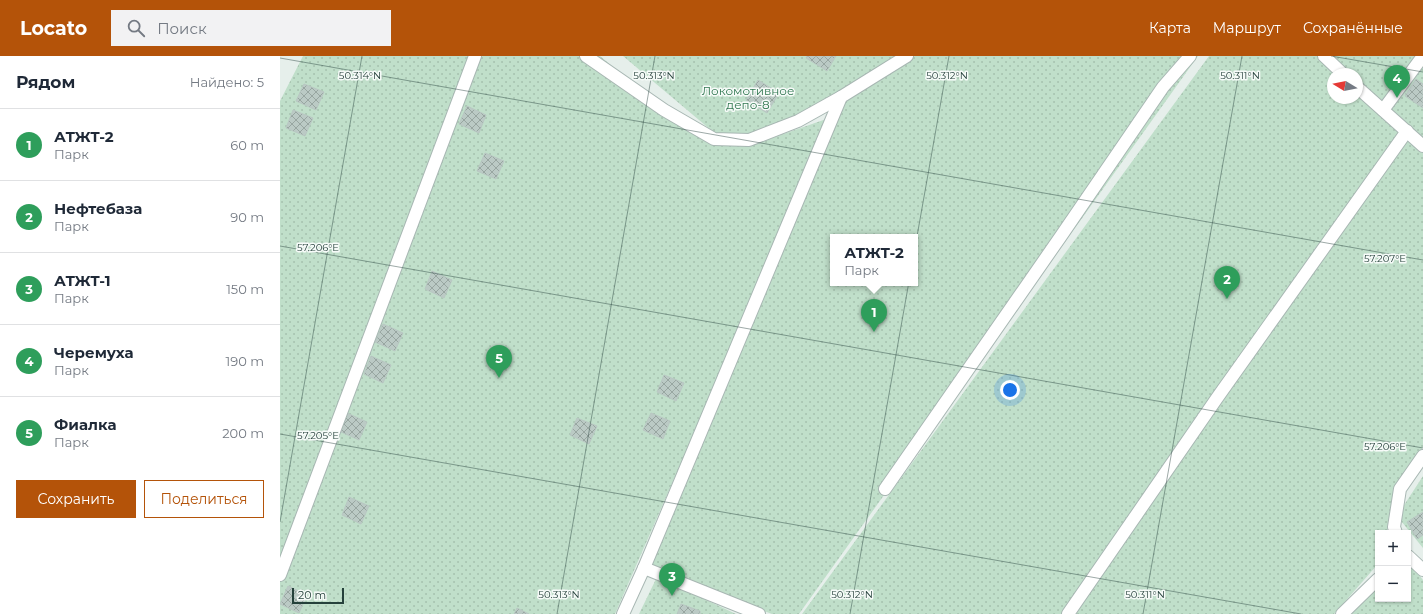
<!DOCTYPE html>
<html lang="ru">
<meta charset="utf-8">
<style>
:root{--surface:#fff;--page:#f2f2f3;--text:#1f2937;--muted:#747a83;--line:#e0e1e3;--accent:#b45309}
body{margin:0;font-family:Montserrat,sans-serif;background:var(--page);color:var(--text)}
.controls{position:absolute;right:12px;bottom:12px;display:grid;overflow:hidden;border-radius:0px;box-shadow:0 1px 3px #0004}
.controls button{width:36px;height:36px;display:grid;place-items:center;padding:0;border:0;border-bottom:1px solid var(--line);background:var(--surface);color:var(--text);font:20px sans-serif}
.compass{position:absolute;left:1047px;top:12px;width:36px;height:36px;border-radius:50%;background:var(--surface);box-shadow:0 1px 3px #0004;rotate:280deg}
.scale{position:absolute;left:12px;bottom:10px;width:52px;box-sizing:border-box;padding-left:4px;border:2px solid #25413b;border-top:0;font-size:11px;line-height:14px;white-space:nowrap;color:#25413b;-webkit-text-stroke:3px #f7fbf9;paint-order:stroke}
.you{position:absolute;left:730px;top:334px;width:14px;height:14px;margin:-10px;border:3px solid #fff;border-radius:50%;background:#1a73e8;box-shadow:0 0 0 6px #1a73e833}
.badge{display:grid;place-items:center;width:26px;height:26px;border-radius:50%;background:var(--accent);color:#fff;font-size:13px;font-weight:700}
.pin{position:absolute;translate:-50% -33px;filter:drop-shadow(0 1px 2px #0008)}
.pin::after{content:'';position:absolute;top:21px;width:14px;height:12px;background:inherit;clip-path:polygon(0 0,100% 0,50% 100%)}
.popup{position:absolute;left:550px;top:178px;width:88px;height:52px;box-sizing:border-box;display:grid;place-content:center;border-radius:0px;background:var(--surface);filter:drop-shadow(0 1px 3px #0005);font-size:13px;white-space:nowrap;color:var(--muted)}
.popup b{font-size:15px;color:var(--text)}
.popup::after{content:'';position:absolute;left:50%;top:100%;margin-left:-8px;border:8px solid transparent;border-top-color:var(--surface)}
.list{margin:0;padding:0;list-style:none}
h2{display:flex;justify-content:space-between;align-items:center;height:52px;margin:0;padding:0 16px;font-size:17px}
h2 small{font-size:13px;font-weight:400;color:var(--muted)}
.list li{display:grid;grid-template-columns:26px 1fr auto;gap:12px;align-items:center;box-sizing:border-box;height:72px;padding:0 16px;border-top:1px solid var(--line)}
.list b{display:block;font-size:15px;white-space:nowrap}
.list p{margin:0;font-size:13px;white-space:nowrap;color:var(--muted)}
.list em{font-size:13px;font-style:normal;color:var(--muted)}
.actions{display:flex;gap:8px;padding:12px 16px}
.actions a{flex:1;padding:9px 0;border:1px solid var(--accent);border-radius:0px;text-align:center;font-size:14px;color:var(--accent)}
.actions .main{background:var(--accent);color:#fff}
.icon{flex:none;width:22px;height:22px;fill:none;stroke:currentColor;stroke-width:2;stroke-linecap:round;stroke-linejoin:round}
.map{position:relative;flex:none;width:1143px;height:558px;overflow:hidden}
header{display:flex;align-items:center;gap:24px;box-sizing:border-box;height:56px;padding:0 20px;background:var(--accent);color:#fff}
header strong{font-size:19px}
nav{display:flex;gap:22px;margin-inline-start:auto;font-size:14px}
.search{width:280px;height:36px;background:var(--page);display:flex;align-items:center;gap:10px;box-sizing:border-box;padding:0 14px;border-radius:0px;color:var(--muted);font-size:15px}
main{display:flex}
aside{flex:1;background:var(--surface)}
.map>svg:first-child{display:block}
</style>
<header>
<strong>Locato</strong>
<div class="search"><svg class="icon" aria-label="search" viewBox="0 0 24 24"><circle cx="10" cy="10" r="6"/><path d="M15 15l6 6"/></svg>Поиск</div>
<nav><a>Карта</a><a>Маршрут</a><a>Сохранённые</a></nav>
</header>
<main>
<aside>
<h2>Рядом<small>Найдено: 5</small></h2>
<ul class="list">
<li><span class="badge" style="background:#2e9e5b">1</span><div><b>АТЖТ-2</b><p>Парк</p></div><em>60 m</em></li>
<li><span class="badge" style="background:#2e9e5b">2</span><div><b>Нефтебаза</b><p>Парк</p></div><em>90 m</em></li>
<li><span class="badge" style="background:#2e9e5b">3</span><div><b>АТЖТ-1</b><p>Парк</p></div><em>150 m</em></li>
<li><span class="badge" style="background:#2e9e5b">4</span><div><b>Черемуха</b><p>Парк</p></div><em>190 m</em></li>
<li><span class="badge" style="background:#2e9e5b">5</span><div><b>Фиалка</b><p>Парк</p></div><em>200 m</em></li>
</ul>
<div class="actions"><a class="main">Сохранить</a><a>Поделиться</a></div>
</aside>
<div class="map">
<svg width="1143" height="558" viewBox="0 0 1143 558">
<defs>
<pattern id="garden-dots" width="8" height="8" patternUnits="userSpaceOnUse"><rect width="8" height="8" fill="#c0dfca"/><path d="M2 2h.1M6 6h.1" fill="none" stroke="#a5c1ae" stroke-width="1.8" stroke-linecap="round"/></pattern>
<pattern id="building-cross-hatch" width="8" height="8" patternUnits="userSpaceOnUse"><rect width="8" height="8" fill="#bbcac5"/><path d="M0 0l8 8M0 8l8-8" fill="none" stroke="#98a6a1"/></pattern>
</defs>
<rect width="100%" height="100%" fill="#e6efeb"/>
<g fill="url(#garden-dots)" fill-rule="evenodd">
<polygon points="23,0 320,0 385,55 433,85 478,87 552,61 335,558 0,558 0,45"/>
<polygon points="343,0 619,0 479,83 438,80"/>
<path d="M633,0h285l-399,558h-27l-124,-48 198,-468zM553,181h82v46h-82z"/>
<polygon points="929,0 1041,0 1060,18 1053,18 1053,42 1077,42 1077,33 1143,95 1143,391 1115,431 1107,473 1108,477 1098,477 1098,508 1054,558 522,558"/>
<polygon points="1047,0 1143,0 1143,90 1077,29 1077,18 1066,18"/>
<polygon points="1143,420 1143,492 1117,460"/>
<polygon points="1128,505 1143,524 1143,558 1066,558 1098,521 1098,543 1128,543"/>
<polygon points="377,521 456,558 359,558"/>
</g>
<g fill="url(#building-cross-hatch)" stroke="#b9c8c3">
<polygon points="527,0 556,0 547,15 526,2"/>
<polygon points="1136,23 1143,28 1143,52 1125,40"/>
<polygon points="478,24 499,37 487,57 466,44"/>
<polygon points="24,28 44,36 36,54 16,45"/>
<polygon points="187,50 206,59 199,77 179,68"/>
<polygon points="13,54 33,62 25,80 6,72"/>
<polygon points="205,97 224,105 216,123 197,115"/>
<polygon points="152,215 172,224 164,242 145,233"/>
<polygon points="103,268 123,277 115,295 95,286"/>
<polygon points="91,300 111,309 103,327 84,318"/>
<polygon points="384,319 404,327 396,345 377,336"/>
<polygon points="67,357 87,366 79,384 59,375"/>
<polygon points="371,357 390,365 383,383 363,374"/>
<polygon points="297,362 317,370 309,388 290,379"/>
<polygon points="69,441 89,450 81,468 62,459"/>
<polygon points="1143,456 1143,479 1137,483 1127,466"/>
<polygon points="8,530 27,539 19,557 0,548"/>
<polygon points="401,548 420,555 420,558 397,558"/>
<polygon points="237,552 249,558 234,558"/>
</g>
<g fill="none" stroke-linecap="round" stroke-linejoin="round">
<defs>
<g id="minor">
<polyline points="306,0 384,54 434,83 469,84 518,65 561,41"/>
<polyline points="1044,0 1063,18"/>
<polyline points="1077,31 1143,90"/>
<polyline points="1103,54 1143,0"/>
<polyline points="605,433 781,180 883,31 910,0"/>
<polyline points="1116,477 1114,471 1120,433 1143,400"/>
<polyline points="1128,500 1143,514"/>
<polyline points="364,512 479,558"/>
<polyline points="0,519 195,0"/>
<polyline points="343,558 364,512 561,41 627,0"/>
<polyline points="788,558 937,342 1127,75"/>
<polyline points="1062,558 1098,523"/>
</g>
</defs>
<use href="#minor" stroke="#a8b7b3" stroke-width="14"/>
<use href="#minor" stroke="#fff" stroke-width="12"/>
</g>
<path fill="none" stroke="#25413b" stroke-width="1" stroke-opacity="0.45" d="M1051,0l92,16M0,2l1143,202M0,190l1143,202M0,378l1021,180M0,466l82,-466M277,558l98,-558M570,558l99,-558M863,558l99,-558"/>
<g text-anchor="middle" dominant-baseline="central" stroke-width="3" stroke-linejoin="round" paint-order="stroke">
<g font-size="12" fill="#307750" stroke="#f7fbf9">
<text x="468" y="34">Локомотивное<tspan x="468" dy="14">депо-8</tspan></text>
</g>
</g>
<g font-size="10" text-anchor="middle" fill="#25413b" stroke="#f7fbf9" stroke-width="3" stroke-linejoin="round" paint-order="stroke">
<text x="374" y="23">50.313°N</text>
<text x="667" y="23">50.312°N</text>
<text x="960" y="23">50.311°N</text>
<text x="80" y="23">50.314°N</text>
<text x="38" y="195">57.206°E</text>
<text x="1105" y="206">57.207°E</text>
<text x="38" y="383">57.205°E</text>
<text x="1105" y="394">57.206°E</text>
<text x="279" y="542">50.313°N</text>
<text x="572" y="542">50.312°N</text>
<text x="865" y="542">50.311°N</text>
</g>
</svg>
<div class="controls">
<button>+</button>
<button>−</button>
</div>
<svg class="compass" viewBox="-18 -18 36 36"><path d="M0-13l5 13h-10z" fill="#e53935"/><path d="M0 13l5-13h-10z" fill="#747a83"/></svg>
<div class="scale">20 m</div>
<div class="you"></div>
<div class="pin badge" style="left:594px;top:276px;background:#2e9e5b">1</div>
<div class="popup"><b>АТЖТ-2</b>Парк</div>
<div class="pin badge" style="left:947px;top:243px;background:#2e9e5b">2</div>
<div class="pin badge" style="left:392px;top:540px;background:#2e9e5b">3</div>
<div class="pin badge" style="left:1117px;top:42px;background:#2e9e5b">4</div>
<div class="pin badge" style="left:219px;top:322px;background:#2e9e5b">5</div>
</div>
</main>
